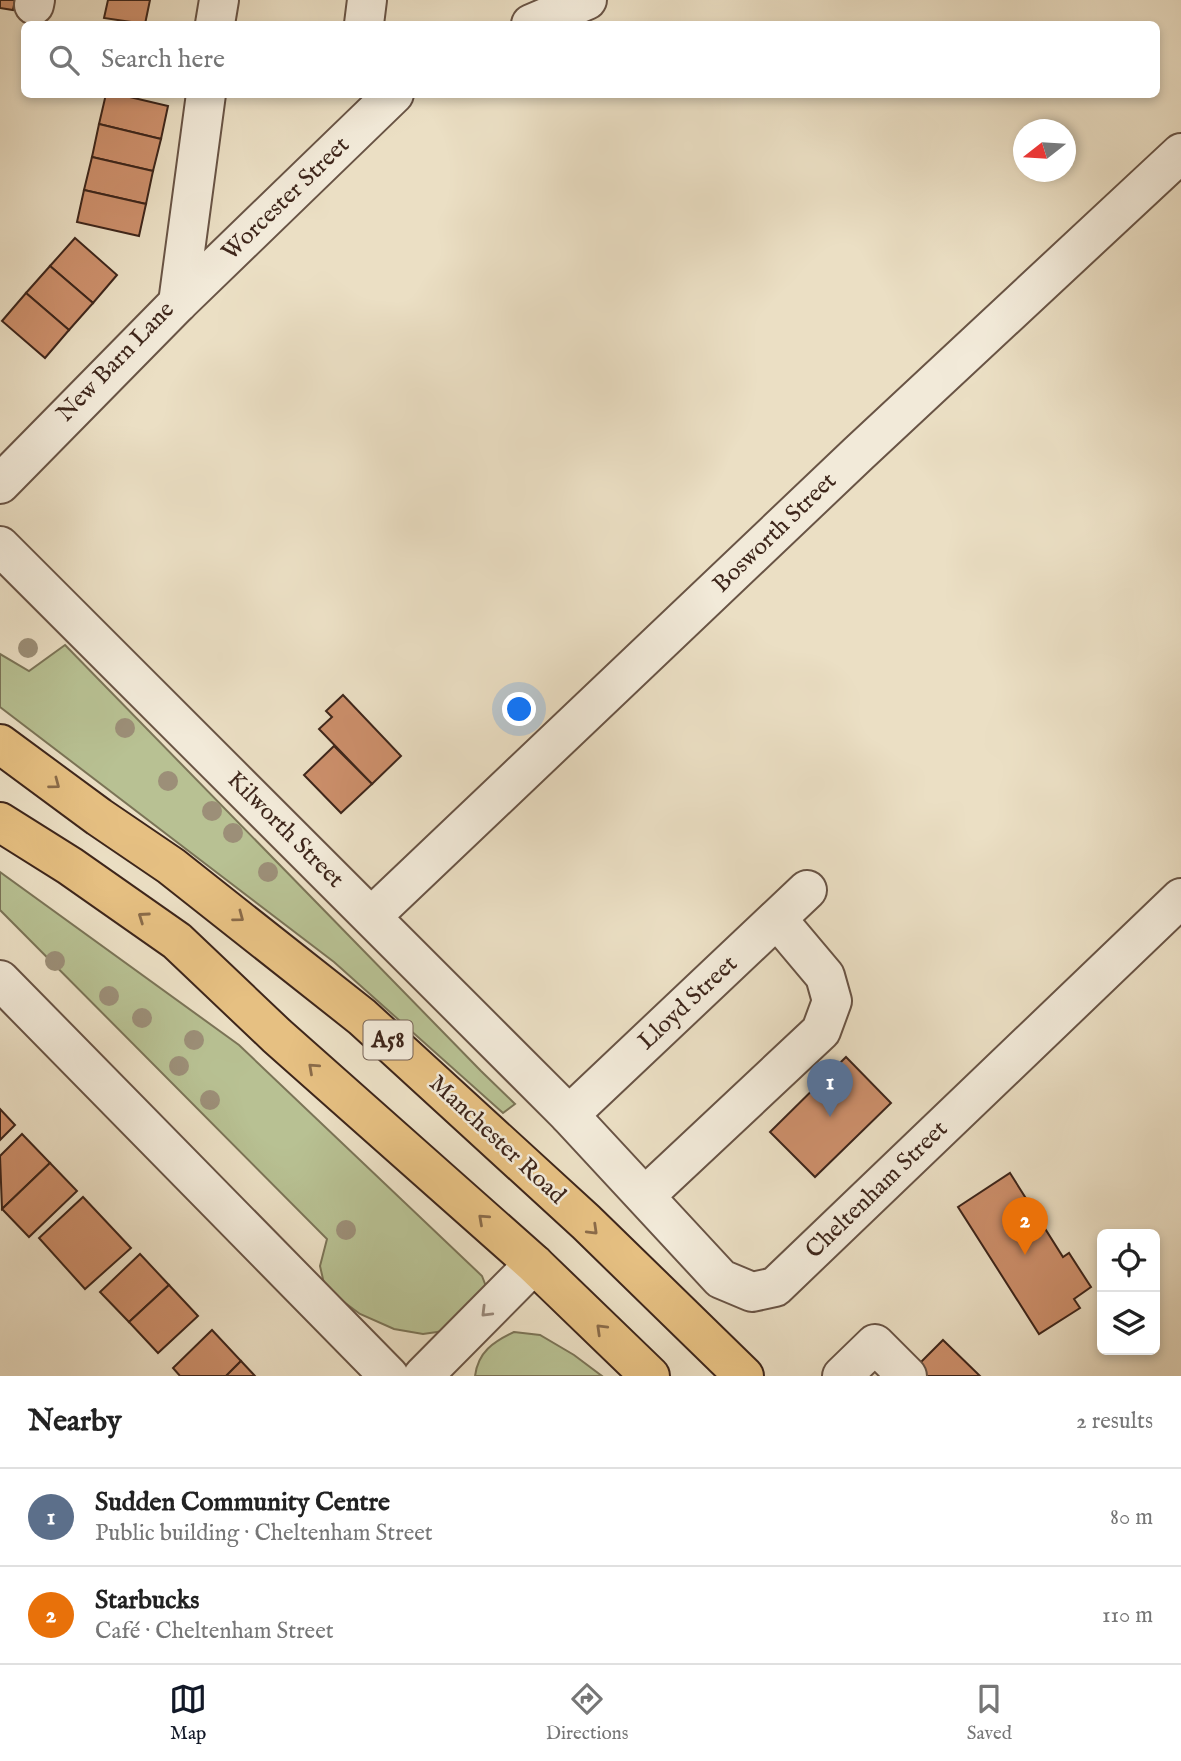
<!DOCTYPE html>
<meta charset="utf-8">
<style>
:root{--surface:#fff;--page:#f2f2f2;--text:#222;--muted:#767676;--line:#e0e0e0;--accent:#111827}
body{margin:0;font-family:"IM FELL English",serif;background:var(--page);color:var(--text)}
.controls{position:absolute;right:21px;bottom:21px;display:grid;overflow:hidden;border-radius:10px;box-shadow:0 4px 10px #0003}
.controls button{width:63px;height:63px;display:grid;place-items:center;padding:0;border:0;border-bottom:2px solid var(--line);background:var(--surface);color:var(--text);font:35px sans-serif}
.compass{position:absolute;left:1013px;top:119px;width:63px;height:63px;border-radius:50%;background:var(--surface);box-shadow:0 4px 10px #0003;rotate:253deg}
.you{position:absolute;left:520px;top:710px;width:24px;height:24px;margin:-18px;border:5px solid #fff;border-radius:50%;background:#1a73e8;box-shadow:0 0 0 10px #1a73e833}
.badge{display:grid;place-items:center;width:46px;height:46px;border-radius:50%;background:var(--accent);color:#fff;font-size:23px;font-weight:700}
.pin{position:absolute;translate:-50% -58px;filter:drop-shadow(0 2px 4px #0008)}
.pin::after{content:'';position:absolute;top:37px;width:24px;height:21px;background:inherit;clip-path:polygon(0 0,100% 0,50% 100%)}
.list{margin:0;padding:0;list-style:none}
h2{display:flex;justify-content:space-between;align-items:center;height:91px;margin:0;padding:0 28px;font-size:30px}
h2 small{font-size:23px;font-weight:400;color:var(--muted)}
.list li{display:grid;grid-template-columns:46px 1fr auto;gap:21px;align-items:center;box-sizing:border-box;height:98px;padding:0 28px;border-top:2px solid var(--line)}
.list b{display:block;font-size:26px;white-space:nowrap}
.list p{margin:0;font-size:23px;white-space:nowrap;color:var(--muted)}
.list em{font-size:23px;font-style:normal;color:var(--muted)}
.icon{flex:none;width:38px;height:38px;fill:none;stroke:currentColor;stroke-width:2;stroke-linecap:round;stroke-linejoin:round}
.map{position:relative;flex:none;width:1181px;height:1376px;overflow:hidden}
.search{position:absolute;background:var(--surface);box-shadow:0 4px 10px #0003;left:21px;right:21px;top:21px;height:77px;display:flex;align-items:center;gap:18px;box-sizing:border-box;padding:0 24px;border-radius:10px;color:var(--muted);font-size:26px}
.sheet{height:287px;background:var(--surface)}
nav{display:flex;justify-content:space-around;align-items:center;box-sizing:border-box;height:98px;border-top:2px solid var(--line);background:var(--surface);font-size:19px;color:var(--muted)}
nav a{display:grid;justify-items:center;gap:4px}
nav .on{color:var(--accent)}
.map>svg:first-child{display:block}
</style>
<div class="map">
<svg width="1181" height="1376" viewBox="0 0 1181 1376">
<rect width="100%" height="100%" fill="#ebdfc4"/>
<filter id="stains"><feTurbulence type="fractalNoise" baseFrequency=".00286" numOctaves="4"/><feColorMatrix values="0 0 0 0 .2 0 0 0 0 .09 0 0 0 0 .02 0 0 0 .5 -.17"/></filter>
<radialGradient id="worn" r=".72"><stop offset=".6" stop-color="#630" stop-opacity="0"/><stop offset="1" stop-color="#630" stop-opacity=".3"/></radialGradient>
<g fill="#b8c193" stroke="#7b7457" stroke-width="2">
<polygon points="65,645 481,1071 515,1104 503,1113 334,962 0,707 0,654 29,671"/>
<polygon points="0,872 239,1045 482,1276 487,1289 444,1331 423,1334 394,1329 360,1314 325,1288 320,1266 327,1239 0,910"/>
<path d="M514,1332l26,3 34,20 28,21h-127c3,-24 18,-34 39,-44z"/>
</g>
<g fill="#cc8f6b" stroke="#3e261b" stroke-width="2">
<polygon points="0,0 15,0 13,10 0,8"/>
<polygon points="108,0 150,0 145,24 104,18"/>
<polygon points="106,94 117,94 168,106 161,139 99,124"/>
<polygon points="99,124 161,139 153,171 92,157"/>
<polygon points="92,157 153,171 146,204 84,190"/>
<polygon points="84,190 146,204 139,236 77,222"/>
<polygon points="75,238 117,275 93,303 50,266"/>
<polygon points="50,266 93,303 69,330 26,293"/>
<polygon points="26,293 69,330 45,358 2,321"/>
<polygon points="343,695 401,756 372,784 319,729 332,717 326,711"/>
<polygon points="334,746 372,784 341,813 304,775"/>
<polygon points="846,1057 891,1103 815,1177 770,1132"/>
<polygon points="0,1109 15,1125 0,1140"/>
<polygon points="22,1134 50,1163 2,1209 0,1156"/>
<polygon points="50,1163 77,1191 29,1237 2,1209"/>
<polygon points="1010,1173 1063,1257 1069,1253 1091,1287 1074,1299 1080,1308 1039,1334 958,1207"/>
<polygon points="83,1197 131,1248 85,1289 39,1238"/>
<polygon points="140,1254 169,1285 129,1322 100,1292"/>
<polygon points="169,1285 198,1316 158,1353 129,1322"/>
<polygon points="212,1330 241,1361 226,1376 180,1376 173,1368"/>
<polygon points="943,1340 980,1376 907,1376"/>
<polygon points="241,1361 255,1376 226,1376"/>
</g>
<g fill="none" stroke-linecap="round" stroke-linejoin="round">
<defs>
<g id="minor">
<polyline points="34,5 35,0"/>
<polyline points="215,24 219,0"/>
<polyline points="364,24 367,0"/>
<polyline points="531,24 587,0"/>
<polyline points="178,303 206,94"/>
<polyline points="0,484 178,303 394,94"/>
<polyline points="0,546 569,1115 721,1279 752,1292 775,1287 1181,898"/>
<polyline points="372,916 858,454 1181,153"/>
<polyline points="0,980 389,1376"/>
<polyline points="569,1115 807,890"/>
<polyline points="645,1196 821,1031 832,1001 825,976 777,919"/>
<polyline points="423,1376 534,1264"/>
<polyline points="842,1376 875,1344 907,1376"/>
</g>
<g id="highway">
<polyline points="0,744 99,817 171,866 362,1017 586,1222 744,1376"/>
<polyline points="0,822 70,866 177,941 277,1036 534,1264 650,1376"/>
</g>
</defs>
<use href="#minor" stroke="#695445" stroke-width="42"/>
<use href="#highway" stroke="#3e261b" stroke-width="42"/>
<use href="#minor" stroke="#f2ead9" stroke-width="38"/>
<use href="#highway" stroke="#e6c082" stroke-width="38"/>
</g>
<g fill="#9c8f78">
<circle cx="28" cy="648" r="10"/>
<circle cx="125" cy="728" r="10"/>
<circle cx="168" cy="781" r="10"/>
<circle cx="212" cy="811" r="10"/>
<circle cx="233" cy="833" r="10"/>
<circle cx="268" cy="872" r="10"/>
<circle cx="55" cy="961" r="10"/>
<circle cx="109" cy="996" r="10"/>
<circle cx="142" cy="1018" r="10"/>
<circle cx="194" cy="1040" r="10"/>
<circle cx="179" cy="1066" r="10"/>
<circle cx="210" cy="1100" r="10"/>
<circle cx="346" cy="1230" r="10"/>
</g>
<defs><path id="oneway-chevron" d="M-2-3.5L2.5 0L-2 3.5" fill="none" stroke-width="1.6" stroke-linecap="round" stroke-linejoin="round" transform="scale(1.75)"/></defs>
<g stroke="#8a6b49">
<use href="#oneway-chevron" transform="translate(55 784) rotate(37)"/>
<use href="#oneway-chevron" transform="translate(143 917) rotate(-145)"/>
<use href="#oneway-chevron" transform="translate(239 917) rotate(37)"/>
<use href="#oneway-chevron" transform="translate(313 1068) rotate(-138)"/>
<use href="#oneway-chevron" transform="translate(483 1219) rotate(-138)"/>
<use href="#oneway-chevron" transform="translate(593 1230) rotate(44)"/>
<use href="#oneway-chevron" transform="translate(601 1329) rotate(-136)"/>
</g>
<use stroke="#98887a" href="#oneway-chevron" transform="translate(486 1312) rotate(135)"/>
<g text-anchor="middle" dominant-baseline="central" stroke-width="5" stroke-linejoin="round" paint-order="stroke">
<rect fill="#f2ead9" stroke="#746154" stroke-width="2" x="363.5" y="1020.5" width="49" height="39" rx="5"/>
<g font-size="23" font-weight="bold" fill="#3e261b">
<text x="388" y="1040">A58</text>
</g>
<g font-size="24" fill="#3e261b" stroke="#f2ead9">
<text transform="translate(286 199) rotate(-44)">Worcester Street</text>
<text transform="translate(116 362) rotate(-46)">New Barn Lane</text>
<text transform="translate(775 533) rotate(-44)">Bosworth Street</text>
<text transform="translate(285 830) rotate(45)">Kilworth Street</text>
<text transform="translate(688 1003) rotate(-43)">Lloyd Street</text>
<text transform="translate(497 1140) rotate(43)">Manchester Road</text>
<text transform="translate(877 1190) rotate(-44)">Cheltenham Street</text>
</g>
</g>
<rect width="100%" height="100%" filter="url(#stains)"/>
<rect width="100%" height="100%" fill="url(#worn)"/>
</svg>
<div class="controls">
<button><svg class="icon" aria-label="locate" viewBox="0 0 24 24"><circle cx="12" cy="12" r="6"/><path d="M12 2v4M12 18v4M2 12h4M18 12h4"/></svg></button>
<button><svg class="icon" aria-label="layers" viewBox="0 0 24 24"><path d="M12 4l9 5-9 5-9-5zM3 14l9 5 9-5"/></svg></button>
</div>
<svg class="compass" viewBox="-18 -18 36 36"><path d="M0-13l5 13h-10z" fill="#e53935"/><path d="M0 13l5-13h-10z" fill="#767676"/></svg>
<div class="you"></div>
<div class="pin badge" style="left:830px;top:1117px;background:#5c6f8a">1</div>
<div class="pin badge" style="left:1025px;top:1255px;background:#e8710a">2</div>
<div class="search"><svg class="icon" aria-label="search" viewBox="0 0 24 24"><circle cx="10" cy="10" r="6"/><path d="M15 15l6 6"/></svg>Search here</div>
</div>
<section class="sheet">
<h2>Nearby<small>2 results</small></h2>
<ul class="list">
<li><span class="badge" style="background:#5c6f8a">1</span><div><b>Sudden Community Centre</b><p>Public building · Cheltenham Street</p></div><em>80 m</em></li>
<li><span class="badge" style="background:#e8710a">2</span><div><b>Starbucks</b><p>Café · Cheltenham Street</p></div><em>110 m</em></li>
</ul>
</section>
<nav>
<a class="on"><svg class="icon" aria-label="map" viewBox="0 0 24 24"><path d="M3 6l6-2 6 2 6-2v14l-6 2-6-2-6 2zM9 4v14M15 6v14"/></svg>Map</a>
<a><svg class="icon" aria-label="directions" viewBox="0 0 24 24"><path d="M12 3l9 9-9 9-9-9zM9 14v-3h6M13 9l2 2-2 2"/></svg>Directions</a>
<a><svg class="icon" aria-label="saved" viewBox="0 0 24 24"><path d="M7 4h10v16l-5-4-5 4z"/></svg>Saved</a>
</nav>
